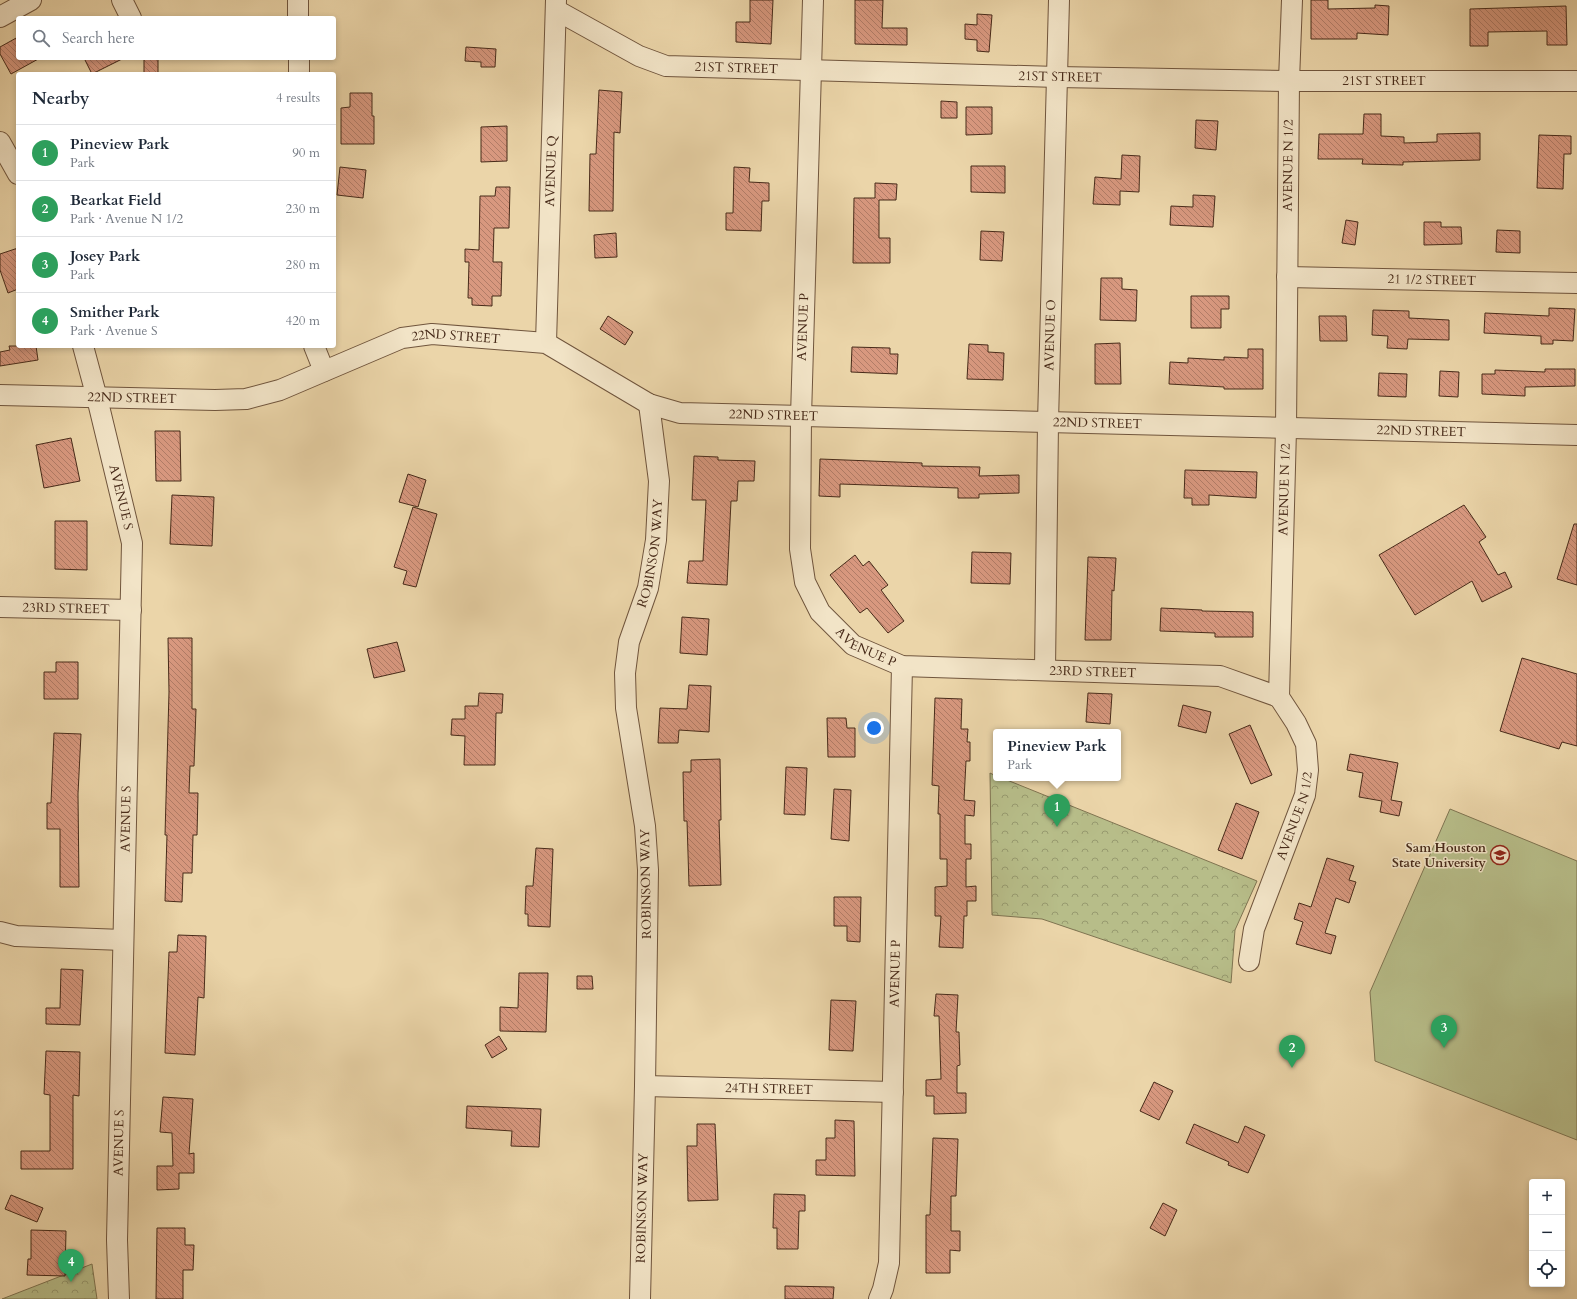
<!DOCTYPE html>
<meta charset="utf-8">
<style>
:root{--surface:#fff;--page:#f2f2f3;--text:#1f2937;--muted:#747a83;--line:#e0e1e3;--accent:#8f2418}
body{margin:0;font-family:Cardo,serif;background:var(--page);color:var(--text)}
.controls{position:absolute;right:12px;bottom:12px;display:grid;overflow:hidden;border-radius:4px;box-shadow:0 2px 6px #0003}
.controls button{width:36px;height:36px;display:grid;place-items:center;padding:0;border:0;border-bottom:1px solid var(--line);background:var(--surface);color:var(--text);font:20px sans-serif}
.you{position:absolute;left:874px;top:728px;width:14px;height:14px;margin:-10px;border:3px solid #fff;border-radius:50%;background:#1a73e8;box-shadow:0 0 0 6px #1a73e833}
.badge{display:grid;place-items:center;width:26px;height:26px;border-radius:50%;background:var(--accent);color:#fff;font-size:13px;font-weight:700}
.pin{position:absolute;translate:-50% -33px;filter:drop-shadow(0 1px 2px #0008)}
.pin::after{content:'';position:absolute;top:21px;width:14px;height:12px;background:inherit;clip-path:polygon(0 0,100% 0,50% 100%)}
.popup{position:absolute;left:993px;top:729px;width:128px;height:52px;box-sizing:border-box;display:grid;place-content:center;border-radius:4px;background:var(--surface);filter:drop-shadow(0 1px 3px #0005);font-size:13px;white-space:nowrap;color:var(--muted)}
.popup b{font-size:15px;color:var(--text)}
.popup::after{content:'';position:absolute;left:50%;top:100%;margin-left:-8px;border:8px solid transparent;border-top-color:var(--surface)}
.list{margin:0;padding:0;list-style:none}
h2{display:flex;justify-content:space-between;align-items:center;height:52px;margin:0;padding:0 16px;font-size:17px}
h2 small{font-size:13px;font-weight:400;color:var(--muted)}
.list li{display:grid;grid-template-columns:26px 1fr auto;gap:12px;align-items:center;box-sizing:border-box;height:56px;padding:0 16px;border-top:1px solid var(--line)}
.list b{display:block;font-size:15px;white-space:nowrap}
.list p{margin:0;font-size:13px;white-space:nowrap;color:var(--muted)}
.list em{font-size:13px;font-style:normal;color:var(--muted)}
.icon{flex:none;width:22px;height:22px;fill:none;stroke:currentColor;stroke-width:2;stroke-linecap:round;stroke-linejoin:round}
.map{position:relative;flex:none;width:1577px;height:1299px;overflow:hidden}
.search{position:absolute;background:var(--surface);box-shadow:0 2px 6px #0003;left:16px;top:16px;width:320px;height:44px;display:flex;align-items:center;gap:10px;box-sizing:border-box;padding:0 14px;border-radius:4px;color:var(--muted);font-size:15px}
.panel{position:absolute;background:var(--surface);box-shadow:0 2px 6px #0003;left:16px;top:72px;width:320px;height:276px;border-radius:4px}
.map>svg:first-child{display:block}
</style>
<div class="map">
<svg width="1577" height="1299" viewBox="0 0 1577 1299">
<defs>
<pattern id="park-crowns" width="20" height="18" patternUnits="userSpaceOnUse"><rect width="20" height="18" fill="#b7bd89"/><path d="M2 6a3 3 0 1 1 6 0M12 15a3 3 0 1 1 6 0" fill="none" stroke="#979a6f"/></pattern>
<pattern id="building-back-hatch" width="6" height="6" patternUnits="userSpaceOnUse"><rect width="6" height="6" fill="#d8987f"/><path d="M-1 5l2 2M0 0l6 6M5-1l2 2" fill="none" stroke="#b17c67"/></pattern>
</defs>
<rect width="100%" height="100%" fill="#ebd5a9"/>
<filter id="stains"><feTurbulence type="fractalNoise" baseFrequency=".005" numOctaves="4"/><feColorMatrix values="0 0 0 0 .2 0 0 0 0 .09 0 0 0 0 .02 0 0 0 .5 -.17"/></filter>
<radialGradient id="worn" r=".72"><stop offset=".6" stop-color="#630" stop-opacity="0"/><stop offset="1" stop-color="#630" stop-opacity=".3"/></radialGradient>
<polygon fill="#b7bd89" stroke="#7f7451" points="1450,809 1577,861 1577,1140 1375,1061 1370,992"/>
<g fill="url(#park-crowns)" stroke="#7f7451">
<polygon points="990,773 996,776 996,778 1002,778 1257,881 1235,930 1231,983 1042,919 992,915"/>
<polygon points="92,1264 97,1299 2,1299"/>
</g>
<g fill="url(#building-back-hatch)" stroke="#472a19">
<polygon points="750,0 773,0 771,44 736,42 736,22 750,22"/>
<polygon points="855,0 883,0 882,28 907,28 907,45 855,44"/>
<polygon points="1311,0 1328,0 1328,9 1375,8 1375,5 1389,6 1388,35 1357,33 1357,39 1311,39"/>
<polygon points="1566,6 1567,45 1547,45 1547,31 1488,32 1488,46 1470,46 1470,9"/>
<polygon points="977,14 992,15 989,52 977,51 977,40 965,39 965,24 977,25"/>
<polygon points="18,37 18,58 40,58 11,74 0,54 0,47"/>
<polygon points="466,47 496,49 495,67 481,67 481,62 465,61"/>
<polygon points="84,58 124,58 92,74"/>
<rect x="144" y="58" width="14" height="16"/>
<polygon points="599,90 622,92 620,133 614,132 613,211 589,211 590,154 596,154"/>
<polygon points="350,93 372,93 372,116 374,116 374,144 341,144 341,108 350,107"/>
<polygon points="941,101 957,102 957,118 941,118"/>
<polygon points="966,107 992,107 992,134 966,135"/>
<polygon points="1364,114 1381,114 1381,136 1404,137 1404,143 1437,142 1437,134 1480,133 1480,160 1403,162 1403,165 1362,164 1363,159 1318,159 1319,134 1363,134"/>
<polygon points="1196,120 1218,121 1216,150 1195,148"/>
<polygon points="507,126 507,161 481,162 481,127"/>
<polygon points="1539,135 1571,136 1571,154 1564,154 1563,189 1537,188"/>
<polygon points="1122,155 1140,156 1139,192 1120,191 1120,205 1093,204 1095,177 1121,179"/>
<polygon points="971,166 1005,166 1005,193 971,192"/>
<polygon points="340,167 366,170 363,198 337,195"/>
<polygon points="734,167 750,168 749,182 769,183 769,201 762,201 761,231 726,230 726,213 733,213"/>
<polygon points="875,183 897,184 896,200 879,200 879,238 890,238 890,263 853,263 854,198 875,198"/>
<polygon points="496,187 510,187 509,228 494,228 493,262 502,262 501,296 492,296 492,306 472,305 472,298 468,298 469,262 465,262 465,249 479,250 480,196 495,196"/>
<polygon points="1193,195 1215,196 1213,227 1170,225 1171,206 1193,207"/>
<polygon points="1346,220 1358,222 1355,245 1342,243"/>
<polygon points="1424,222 1441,222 1441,227 1461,227 1462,244 1424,245"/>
<polygon points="1497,230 1520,231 1520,253 1496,252"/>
<polygon points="981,231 1004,232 1002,261 980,260"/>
<polygon points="616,233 617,257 595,258 594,235"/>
<polygon points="18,248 18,289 8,293 0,270 0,254"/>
<polygon points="1101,278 1122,278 1122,289 1137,290 1136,321 1100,320"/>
<polygon points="1191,296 1229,296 1229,309 1221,309 1221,328 1191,328"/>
<polygon points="1549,308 1575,309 1573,341 1553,340 1553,344 1541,344 1541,336 1484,333 1485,313 1549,316"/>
<polygon points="1373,310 1409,311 1409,318 1449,320 1449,340 1408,339 1407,349 1387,348 1388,336 1372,335"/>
<polygon points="608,316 633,332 625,345 600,329"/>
<polygon points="1319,316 1346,316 1347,341 1320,341"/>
<polygon points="1120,343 1121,384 1095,384 1095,344"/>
<polygon points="969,344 988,345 988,352 1004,353 1003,380 967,379"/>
<polygon points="9,346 36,346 38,360 0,366 0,352 10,350"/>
<polygon points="852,347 890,348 890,354 898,354 897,374 851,372"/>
<polygon points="1248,349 1263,349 1263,389 1224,389 1224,387 1169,384 1170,362 1188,363 1188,358 1224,360 1224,357 1248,358"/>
<polygon points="1545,369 1575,369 1575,386 1525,387 1525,396 1482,394 1482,374 1495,374 1495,370 1545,372"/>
<polygon points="1440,371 1459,372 1458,397 1439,396"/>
<polygon points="1379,373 1407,374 1406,397 1378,396"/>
<polygon points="155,431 180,431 181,481 156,481"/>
<polygon points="71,438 80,481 44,488 36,445"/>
<polygon points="694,456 718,457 718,460 755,461 754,481 738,481 737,501 731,501 727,585 687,583 689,561 703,561 706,500 692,500"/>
<polygon points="820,459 922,463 922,466 980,467 979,476 1019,475 1019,493 979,494 979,498 958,498 958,488 840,484 840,497 819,496"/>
<polygon points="1185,470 1257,472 1256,498 1209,495 1209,505 1192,505 1192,498 1184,498"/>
<polygon points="408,474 426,480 418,507 399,502"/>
<polygon points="172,495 214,497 212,546 170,544"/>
<polygon points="1464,505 1486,537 1479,542 1498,575 1505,572 1512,587 1482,602 1472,581 1415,615 1379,555"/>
<polygon points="413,507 437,514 416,587 403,584 407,571 394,567"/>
<polygon points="55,521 87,521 87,570 55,569"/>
<polygon points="1574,524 1577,524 1577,585 1557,579"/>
<polygon points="972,552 1011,553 1010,584 971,583"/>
<polygon points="855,555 863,566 869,561 888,585 881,590 904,621 888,633 867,608 860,613 830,575"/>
<polygon points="1088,557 1116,558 1114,591 1112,590 1111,640 1085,640"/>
<polygon points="1161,608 1202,610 1202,611 1253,612 1253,637 1215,637 1215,633 1160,631"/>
<polygon points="682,617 709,619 707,655 680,653"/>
<polygon points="168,638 192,638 192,709 196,709 194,766 190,766 189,793 198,793 197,835 193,835 192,873 183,873 182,902 165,901 167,835 165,835 169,692"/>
<polygon points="397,642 405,671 374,678 367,649"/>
<polygon points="1522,658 1577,674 1577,746 1562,742 1559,749 1500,731"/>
<polygon points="56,662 78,662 78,699 44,699 44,672 56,672"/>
<polygon points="689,685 711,686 709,732 679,730 678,743 658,743 660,708 687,709"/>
<polygon points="479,693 503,694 502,713 496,713 495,765 464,765 465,736 451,735 452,719 465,719 465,706 478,706"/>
<polygon points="1088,693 1112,694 1110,724 1086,722"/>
<polygon points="935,698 962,699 961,729 968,729 967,742 970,742 970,761 966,761 964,800 975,801 974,816 965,815 965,844 971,844 971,859 966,859 966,887 976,886 976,901 967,901 967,916 964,916 963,948 939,947 941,916 935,916 935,887 947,886 947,859 940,859 940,814 938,814 939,786 932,785"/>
<polygon points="1183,705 1211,712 1206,733 1178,726"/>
<polygon points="827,718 846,718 847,728 855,728 855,757 828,757"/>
<polygon points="1250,725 1272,775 1251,784 1229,734"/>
<polygon points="54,733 81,734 78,794 79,887 60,887 60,829 47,829 47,803 51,803"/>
<polygon points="1350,754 1398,763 1391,800 1402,802 1399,816 1380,812 1382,801 1359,797 1363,773 1347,770"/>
<polygon points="720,759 721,820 719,820 721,885 689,886 687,821 684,821 683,772 691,772 691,760"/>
<polygon points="786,767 807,768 805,815 784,814"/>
<polygon points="834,789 851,790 849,841 831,839"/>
<polygon points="1236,803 1259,812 1242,859 1218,850"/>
<polygon points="536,848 553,849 550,927 528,926 528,914 525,914 526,886 533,886"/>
<polygon points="1327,858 1354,866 1349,880 1356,882 1349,903 1336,898 1325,933 1336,936 1331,954 1296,944 1303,922 1294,919 1299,903 1311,907"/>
<polygon points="834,897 861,897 860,942 847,941 847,926 834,926"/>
<polygon points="178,935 206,936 204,998 198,997 195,1055 165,1053 169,952 177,952"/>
<polygon points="61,969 83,970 80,1025 46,1024 46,1008 60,1008"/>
<polygon points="519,973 548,973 546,1032 500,1031 500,1007 518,1008"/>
<polygon points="577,976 592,976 593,989 577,989"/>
<polygon points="936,994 958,995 956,1032 959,1032 960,1065 957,1066 957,1093 966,1093 966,1113 934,1114 934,1096 926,1096 926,1080 941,1079 939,1016 934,1016"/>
<polygon points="831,1000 856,1001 853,1051 829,1050"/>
<polygon points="499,1036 507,1049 492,1058 485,1045"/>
<polygon points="46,1051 80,1052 79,1096 73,1095 73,1169 21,1169 21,1151 50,1151 50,1095 44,1094"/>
<polygon points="1154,1082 1173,1091 1159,1120 1140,1111"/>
<polygon points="163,1097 193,1099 189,1154 194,1153 194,1173 179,1173 179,1189 157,1190 157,1166 173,1166 172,1133 160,1132"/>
<polygon points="467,1106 541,1109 539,1147 511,1146 512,1131 466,1128"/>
<polygon points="835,1120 854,1121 855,1176 816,1175 816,1160 826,1160 826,1138 835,1138"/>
<polygon points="697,1124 715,1124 718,1200 688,1201 687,1146 697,1146"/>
<polygon points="1194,1124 1238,1143 1245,1126 1265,1135 1248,1173 1228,1165 1229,1162 1186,1143"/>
<polygon points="933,1138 958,1139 956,1196 951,1196 951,1231 960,1231 960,1251 950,1250 950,1273 926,1273 926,1215 930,1215"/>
<polygon points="774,1194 805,1195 805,1211 799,1211 798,1249 777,1249 777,1228 773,1228"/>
<polygon points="11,1195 43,1208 37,1222 5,1209"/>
<polygon points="1163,1203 1177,1210 1165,1236 1150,1228"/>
<polygon points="157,1228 185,1228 185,1245 194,1245 193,1270 183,1270 183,1299 156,1299"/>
<polygon points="31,1230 66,1231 65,1276 27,1275 28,1259 31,1259"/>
<polygon points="785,1286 834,1287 833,1299 785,1299"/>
</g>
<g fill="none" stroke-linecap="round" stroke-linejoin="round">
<defs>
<g id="minor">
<polyline points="122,0 131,18"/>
<polyline points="298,0 298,18"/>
<path id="s1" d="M813,0l-12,417 -1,132 5,33 15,30 33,33 49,21 318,10 59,21"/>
<path id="s2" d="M556,10l83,46 27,10 391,11 232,4h288"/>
<polyline points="0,17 31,0"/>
<polyline points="299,58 299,74"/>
<polyline points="0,142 18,174"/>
<path id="s3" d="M1287,277l290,6"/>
<path id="s4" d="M546,343l10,-343"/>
<path id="s5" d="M83,346l14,52 35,145 -15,697 2,59"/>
<polyline points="314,346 324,371"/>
<path id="s6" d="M0,395l215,5 31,-1 34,-9 122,-52 30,-4 114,9 103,61 31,9 897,22"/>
<path id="s7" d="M0,607l131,3"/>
<path id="s8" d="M1045,670l3,-248 11,-422"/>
<polyline points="0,932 16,936 123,940"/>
<path id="s9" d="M1249,961l5,-32 51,-134 3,-25 -2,-26 -10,-21 -17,-26 7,-268 3,-348 3,-81"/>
<path id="s10" d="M645,1086l248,6"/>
<path id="s11" d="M640,1299l5,-213 3,-216 -3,-44 -19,-118 -1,-35 4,-31 19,-54 8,-48 3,-59 -10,-77"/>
<path id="s12" d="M879,1299l4,-10 6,-26 13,-597"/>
</g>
</defs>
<use href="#minor" stroke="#70553d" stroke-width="22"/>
<use href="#minor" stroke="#f2e4c7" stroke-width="20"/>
</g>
<defs>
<symbol id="university-ring" viewBox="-11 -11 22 22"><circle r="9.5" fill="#f2e4c7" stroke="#8f2418" stroke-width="1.5"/><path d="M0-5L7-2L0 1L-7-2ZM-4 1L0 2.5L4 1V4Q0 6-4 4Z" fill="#8f2418"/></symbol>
</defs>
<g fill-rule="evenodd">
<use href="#university-ring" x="1489" y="844" width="22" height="22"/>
</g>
<g text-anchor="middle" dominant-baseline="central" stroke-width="3" stroke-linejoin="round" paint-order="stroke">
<g font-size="13" fill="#472a19" stroke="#f2e4c7">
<text stroke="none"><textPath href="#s2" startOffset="194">21ST STREET</textPath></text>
<text stroke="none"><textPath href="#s2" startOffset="518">21ST STREET</textPath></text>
<text stroke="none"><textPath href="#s2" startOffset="842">21ST STREET</textPath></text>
<text stroke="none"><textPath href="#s9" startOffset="813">AVENUE N 1/2</textPath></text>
<text stroke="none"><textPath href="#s4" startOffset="172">AVENUE Q</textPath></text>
<text stroke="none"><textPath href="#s3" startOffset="145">21 1/2 STREET</textPath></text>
<text transform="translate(803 327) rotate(-88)">AVENUE P</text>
<text stroke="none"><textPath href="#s8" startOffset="335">AVENUE O</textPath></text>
<text stroke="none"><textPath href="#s6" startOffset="468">22ND STREET</textPath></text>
<text stroke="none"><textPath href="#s6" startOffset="132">22ND STREET</textPath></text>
<text stroke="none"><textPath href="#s6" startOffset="804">22ND STREET</textPath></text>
<text stroke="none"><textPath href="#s6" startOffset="1128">22ND STREET</textPath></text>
<text stroke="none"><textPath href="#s6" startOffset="1452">22ND STREET</textPath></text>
<text stroke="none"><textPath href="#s9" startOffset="489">AVENUE N 1/2</textPath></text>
<text stroke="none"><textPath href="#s5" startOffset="156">AVENUE S</textPath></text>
<text stroke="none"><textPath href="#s11" startOffset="751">ROBINSON WAY</textPath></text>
<text stroke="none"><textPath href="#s7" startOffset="66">23RD STREET</textPath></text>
<text stroke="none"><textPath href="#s1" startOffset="675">AVENUE P</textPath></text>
<text stroke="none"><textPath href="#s1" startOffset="907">23RD STREET</textPath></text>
<text stroke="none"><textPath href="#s9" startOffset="153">AVENUE N 1/2</textPath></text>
<text transform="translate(126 819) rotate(-89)">AVENUE S</text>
<text transform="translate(646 884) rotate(-91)">ROBINSON WAY</text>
<text stroke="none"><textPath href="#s12" startOffset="327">AVENUE P</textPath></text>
<text stroke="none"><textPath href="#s10" startOffset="124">24TH STREET</textPath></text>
<text transform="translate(119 1143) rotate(-89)">AVENUE S</text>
<text stroke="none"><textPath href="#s11" startOffset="91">ROBINSON WAY</textPath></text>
</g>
<g font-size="13" font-weight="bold" fill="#472a19" stroke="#f2e4c7" text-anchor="end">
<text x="1486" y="848">Sam Houston<tspan x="1486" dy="15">State University</tspan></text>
</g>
</g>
<rect width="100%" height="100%" filter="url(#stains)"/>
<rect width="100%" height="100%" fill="url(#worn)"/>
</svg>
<div class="controls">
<button>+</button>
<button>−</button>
<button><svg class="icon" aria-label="locate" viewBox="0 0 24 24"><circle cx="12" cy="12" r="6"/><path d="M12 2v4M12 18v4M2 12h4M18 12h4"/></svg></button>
</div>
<div class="you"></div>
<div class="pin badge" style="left:1057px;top:827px;background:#2e9e5b">1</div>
<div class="popup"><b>Pineview Park</b>Park</div>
<div class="pin badge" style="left:1292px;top:1068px;background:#2e9e5b">2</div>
<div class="pin badge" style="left:1444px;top:1048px;background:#2e9e5b">3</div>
<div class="pin badge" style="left:71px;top:1282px;background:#2e9e5b">4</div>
<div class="search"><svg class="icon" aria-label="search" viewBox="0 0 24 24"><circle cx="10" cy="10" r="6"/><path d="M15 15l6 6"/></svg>Search here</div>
<section class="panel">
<h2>Nearby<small>4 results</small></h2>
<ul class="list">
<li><span class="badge" style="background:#2e9e5b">1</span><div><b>Pineview Park</b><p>Park</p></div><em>90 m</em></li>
<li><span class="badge" style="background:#2e9e5b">2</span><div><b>Bearkat Field</b><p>Park · Avenue N 1/2</p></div><em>230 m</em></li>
<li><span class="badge" style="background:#2e9e5b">3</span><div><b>Josey Park</b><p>Park</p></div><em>280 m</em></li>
<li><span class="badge" style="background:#2e9e5b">4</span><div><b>Smither Park</b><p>Park · Avenue S</p></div><em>420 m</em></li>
</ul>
</section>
</div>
